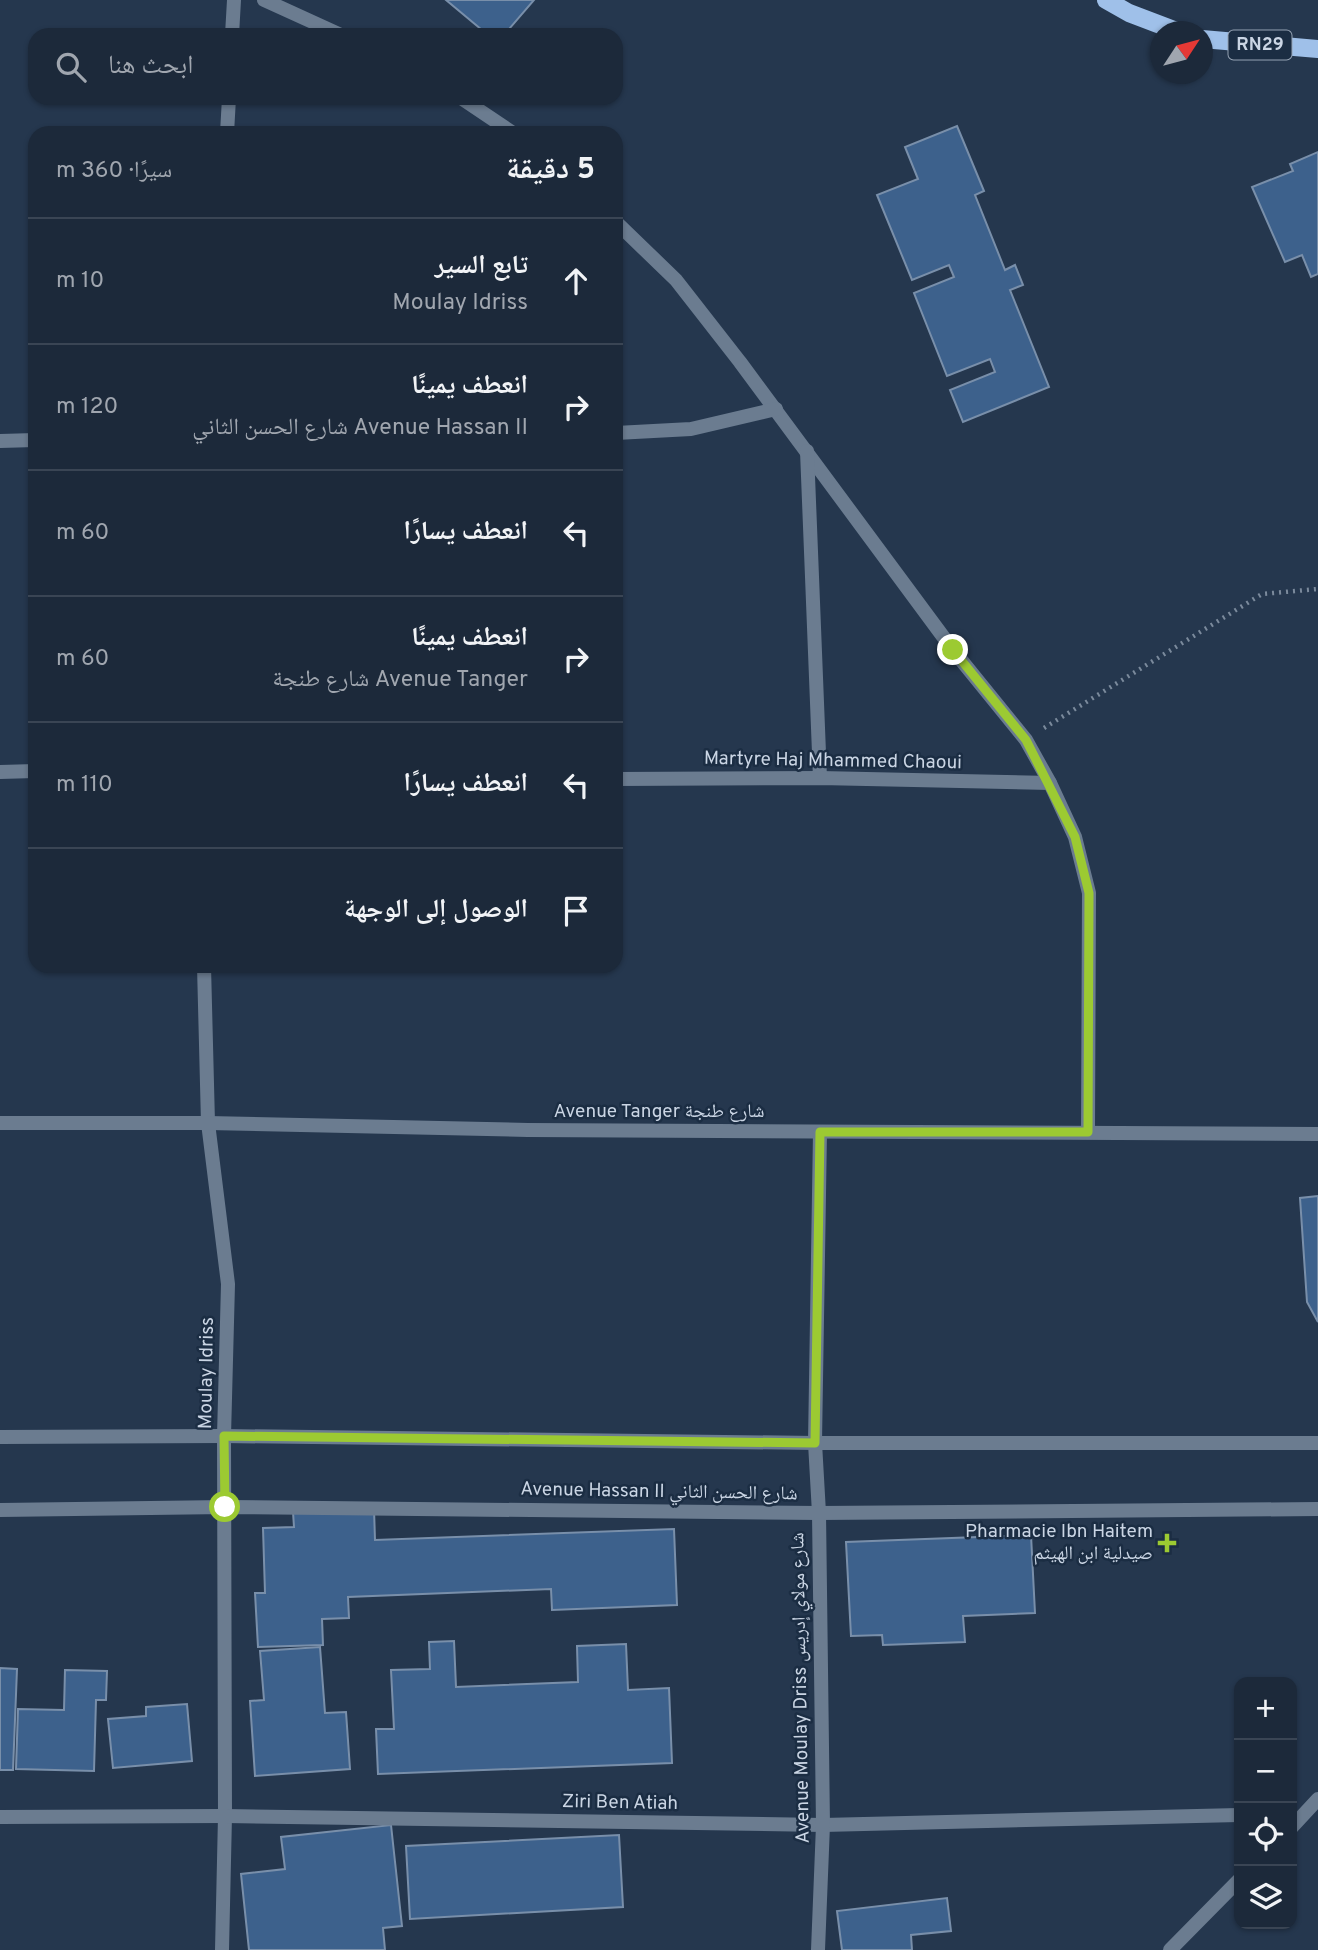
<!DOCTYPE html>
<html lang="ar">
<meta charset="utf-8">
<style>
:root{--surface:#1c293a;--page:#253142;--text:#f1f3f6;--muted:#a0a6af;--line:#3a4554}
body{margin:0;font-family:Overpass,"Noto Naskh Arabic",sans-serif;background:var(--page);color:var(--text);direction:rtl}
.controls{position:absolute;right:21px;bottom:21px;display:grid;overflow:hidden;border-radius:14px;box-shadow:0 2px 5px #0004}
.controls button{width:63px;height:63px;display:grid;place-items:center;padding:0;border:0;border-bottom:2px solid var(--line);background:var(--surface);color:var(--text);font:35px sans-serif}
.compass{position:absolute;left:1150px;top:21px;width:63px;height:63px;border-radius:50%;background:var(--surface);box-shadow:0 2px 5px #0004;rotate:54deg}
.stop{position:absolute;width:21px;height:21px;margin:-16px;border:5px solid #9cca32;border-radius:50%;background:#fff}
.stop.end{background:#9cca32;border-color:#fff;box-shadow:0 2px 7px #0008}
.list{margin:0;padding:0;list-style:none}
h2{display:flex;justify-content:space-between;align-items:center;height:91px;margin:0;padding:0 28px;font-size:30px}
h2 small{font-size:23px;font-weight:400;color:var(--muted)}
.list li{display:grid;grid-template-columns:46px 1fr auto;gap:21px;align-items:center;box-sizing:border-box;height:126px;padding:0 28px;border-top:2px solid var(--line)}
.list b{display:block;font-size:26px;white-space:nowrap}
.list p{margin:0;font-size:23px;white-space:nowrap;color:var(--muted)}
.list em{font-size:23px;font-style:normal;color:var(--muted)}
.icon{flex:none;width:38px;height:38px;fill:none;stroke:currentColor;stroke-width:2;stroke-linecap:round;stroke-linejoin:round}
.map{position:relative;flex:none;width:1318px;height:1950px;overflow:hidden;direction:ltr}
.search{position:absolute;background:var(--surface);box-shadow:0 2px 5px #0004;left:28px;top:28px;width:595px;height:77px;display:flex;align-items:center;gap:18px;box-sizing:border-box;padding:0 24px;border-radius:21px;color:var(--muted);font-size:26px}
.panel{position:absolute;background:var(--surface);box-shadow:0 2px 5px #0004;left:28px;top:126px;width:595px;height:847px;border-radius:21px;direction:rtl}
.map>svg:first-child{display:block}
</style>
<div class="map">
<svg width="1318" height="1950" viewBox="0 0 1318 1950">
<rect width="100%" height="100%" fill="#25374e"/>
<g fill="#3d618c" stroke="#798faa" stroke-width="2">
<polygon points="446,0 534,0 504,35 488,35"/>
<polygon points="957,126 984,191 975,195 1005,270 1015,265 1023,285 1010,290 1049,387 963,422 950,390 995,372 990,359 947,376 914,293 954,277 949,265 912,280 877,195 918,179 905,147"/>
<polygon points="1318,152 1318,274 1311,277 1302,255 1285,262 1252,187 1293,171 1290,164"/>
<polygon points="1318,1196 1318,1322 1307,1302 1300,1198"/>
<polygon points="374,1509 375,1540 674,1529 677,1605 552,1610 551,1589 348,1597 349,1618 322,1619 323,1645 258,1647 255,1593 265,1593 263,1528 294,1527 293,1512"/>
<polygon points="1031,1535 1035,1613 963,1616 965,1642 883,1645 882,1635 851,1636 846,1542"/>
<polygon points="454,1641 456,1687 578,1682 577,1646 626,1644 628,1690 669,1688 672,1763 378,1774 376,1729 394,1729 391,1670 430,1669 429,1642"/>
<polygon points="320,1647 325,1713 346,1712 350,1769 255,1776 250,1701 264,1700 260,1651"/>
<polygon points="0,1668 17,1669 13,1770 0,1770"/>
<polygon points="65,1670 107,1671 106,1700 96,1700 94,1771 16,1769 18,1709 64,1710"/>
<polygon points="187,1704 192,1761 113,1768 108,1719 146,1716 146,1707"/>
<polygon points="391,1825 402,1926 383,1928 385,1950 249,1950 241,1874 285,1869 281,1837"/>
<polygon points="619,1835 623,1907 410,1919 406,1846"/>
<polygon points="947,1898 951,1931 911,1935 912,1950 842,1950 837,1911"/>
</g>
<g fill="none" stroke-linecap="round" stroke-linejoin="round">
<polyline stroke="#7b8a9c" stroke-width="4.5" stroke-dasharray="2 5" stroke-linecap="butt" points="1044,728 1262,594 1318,589"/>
<g stroke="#6b7c90" stroke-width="14">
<polyline points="264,0 341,35"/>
<polyline points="232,35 234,0"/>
<polyline points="461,98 513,133"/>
<polyline points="227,133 229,98"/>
<polyline points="616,222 676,280 740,362 953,650 1026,740 1050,783 1075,837 1089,893 1088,1132"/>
<polyline points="616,433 691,429 776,409"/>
<polyline points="0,441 35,440"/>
<polyline points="807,451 820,778"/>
<polyline points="0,772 35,771"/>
<polyline points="616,779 820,778 1050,783"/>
<polyline points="204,966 208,1123 228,1284 224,1436 225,1816 222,1950"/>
<polyline points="0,1123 208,1123 528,1130 1318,1134"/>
<polyline points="0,1817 225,1816 823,1825 1239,1815"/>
<polyline points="1292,1827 1318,1799"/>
<polyline points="818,1950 823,1825 819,1513 815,1443 820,1132"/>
<polyline points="1170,1950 1239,1880"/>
</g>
<g stroke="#6b7c90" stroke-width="14">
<polyline points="0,1437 224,1436 815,1443 1318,1443"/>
<polyline points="0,1510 225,1507 819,1513 1318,1509"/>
</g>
<g stroke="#9fc0e9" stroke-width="18">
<polyline points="1106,0 1129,13 1179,32"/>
<polyline points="1202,39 1318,49"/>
</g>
</g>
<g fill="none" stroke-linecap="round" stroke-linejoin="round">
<polyline stroke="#9cca32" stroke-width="9" points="225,1507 224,1436 815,1443 820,1132 1088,1132 1089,893 1075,837 1026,740 953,650"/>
</g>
<path fill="#9cca32" stroke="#1b2d43" stroke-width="2.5" d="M1163.5 1532.5h7v7h7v7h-7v7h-7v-7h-7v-7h7z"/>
<g text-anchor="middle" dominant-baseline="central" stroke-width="5" stroke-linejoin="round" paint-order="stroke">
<rect fill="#1b2d43" stroke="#96a3b4" stroke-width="2" x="1228.5" y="30.5" width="63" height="29" rx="5"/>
<g font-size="18" font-weight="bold" fill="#cad5e4">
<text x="1260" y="45">RN29</text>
</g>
<g font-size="19" fill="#cad5e4" stroke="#1b2d43">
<text transform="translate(833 761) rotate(1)">Martyre Haj Mhammed Chaoui</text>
<text x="659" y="1112">Avenue Tanger شارع طنجة</text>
<text transform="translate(207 1373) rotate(-89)">Moulay Idriss</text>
<text transform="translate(659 1492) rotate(1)">Avenue Hassan II شارع الحسن الثاني</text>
<text transform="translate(801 1688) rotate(-91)">Avenue Moulay Driss شارع مولاي إدريس</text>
<text transform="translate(620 1803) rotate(1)">Ziri Ben Atiah</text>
</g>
<g font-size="19" fill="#cad5e4" stroke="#1b2d43" text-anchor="end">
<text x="1153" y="1532">Pharmacie Ibn Haitem<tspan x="1153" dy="22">صيدلية ابن الهيثم</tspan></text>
</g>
</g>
</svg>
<div class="controls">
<button>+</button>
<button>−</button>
<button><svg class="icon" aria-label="locate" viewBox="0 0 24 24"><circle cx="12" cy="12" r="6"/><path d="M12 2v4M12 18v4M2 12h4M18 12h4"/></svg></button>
<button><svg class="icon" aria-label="layers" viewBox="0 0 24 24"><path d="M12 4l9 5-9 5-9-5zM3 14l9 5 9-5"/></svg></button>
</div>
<svg class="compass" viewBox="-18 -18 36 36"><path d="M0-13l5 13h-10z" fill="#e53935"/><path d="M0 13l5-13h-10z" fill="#a0a6af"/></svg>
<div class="stop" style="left:225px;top:1507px"></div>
<div class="stop end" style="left:953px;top:650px"></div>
<div class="search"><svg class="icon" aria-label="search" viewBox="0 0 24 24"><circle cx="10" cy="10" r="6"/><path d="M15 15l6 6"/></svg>ابحث هنا</div>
<section class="panel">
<h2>5 دقيقة<small>سيرًا · 360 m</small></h2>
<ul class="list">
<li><svg class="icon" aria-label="ahead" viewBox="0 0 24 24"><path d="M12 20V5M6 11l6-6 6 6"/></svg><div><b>تابع السير</b><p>Moulay Idriss</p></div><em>10 m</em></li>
<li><svg class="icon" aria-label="right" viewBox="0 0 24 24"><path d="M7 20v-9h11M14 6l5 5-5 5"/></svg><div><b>انعطف يمينًا</b><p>Avenue Hassan II شارع الحسن الثاني</p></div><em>120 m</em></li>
<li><svg class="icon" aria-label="left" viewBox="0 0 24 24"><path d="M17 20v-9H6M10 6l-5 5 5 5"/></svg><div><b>انعطف يسارًا</b></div><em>60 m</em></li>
<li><svg class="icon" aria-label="right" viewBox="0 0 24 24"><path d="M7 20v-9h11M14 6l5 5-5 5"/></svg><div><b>انعطف يمينًا</b><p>Avenue Tanger شارع طنجة</p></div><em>60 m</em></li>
<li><svg class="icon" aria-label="left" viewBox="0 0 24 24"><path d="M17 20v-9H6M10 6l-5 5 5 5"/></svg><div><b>انعطف يسارًا</b></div><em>110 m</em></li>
<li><svg class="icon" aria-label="arrive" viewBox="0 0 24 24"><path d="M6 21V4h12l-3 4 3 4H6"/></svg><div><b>الوصول إلى الوجهة</b></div></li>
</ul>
</section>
</div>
